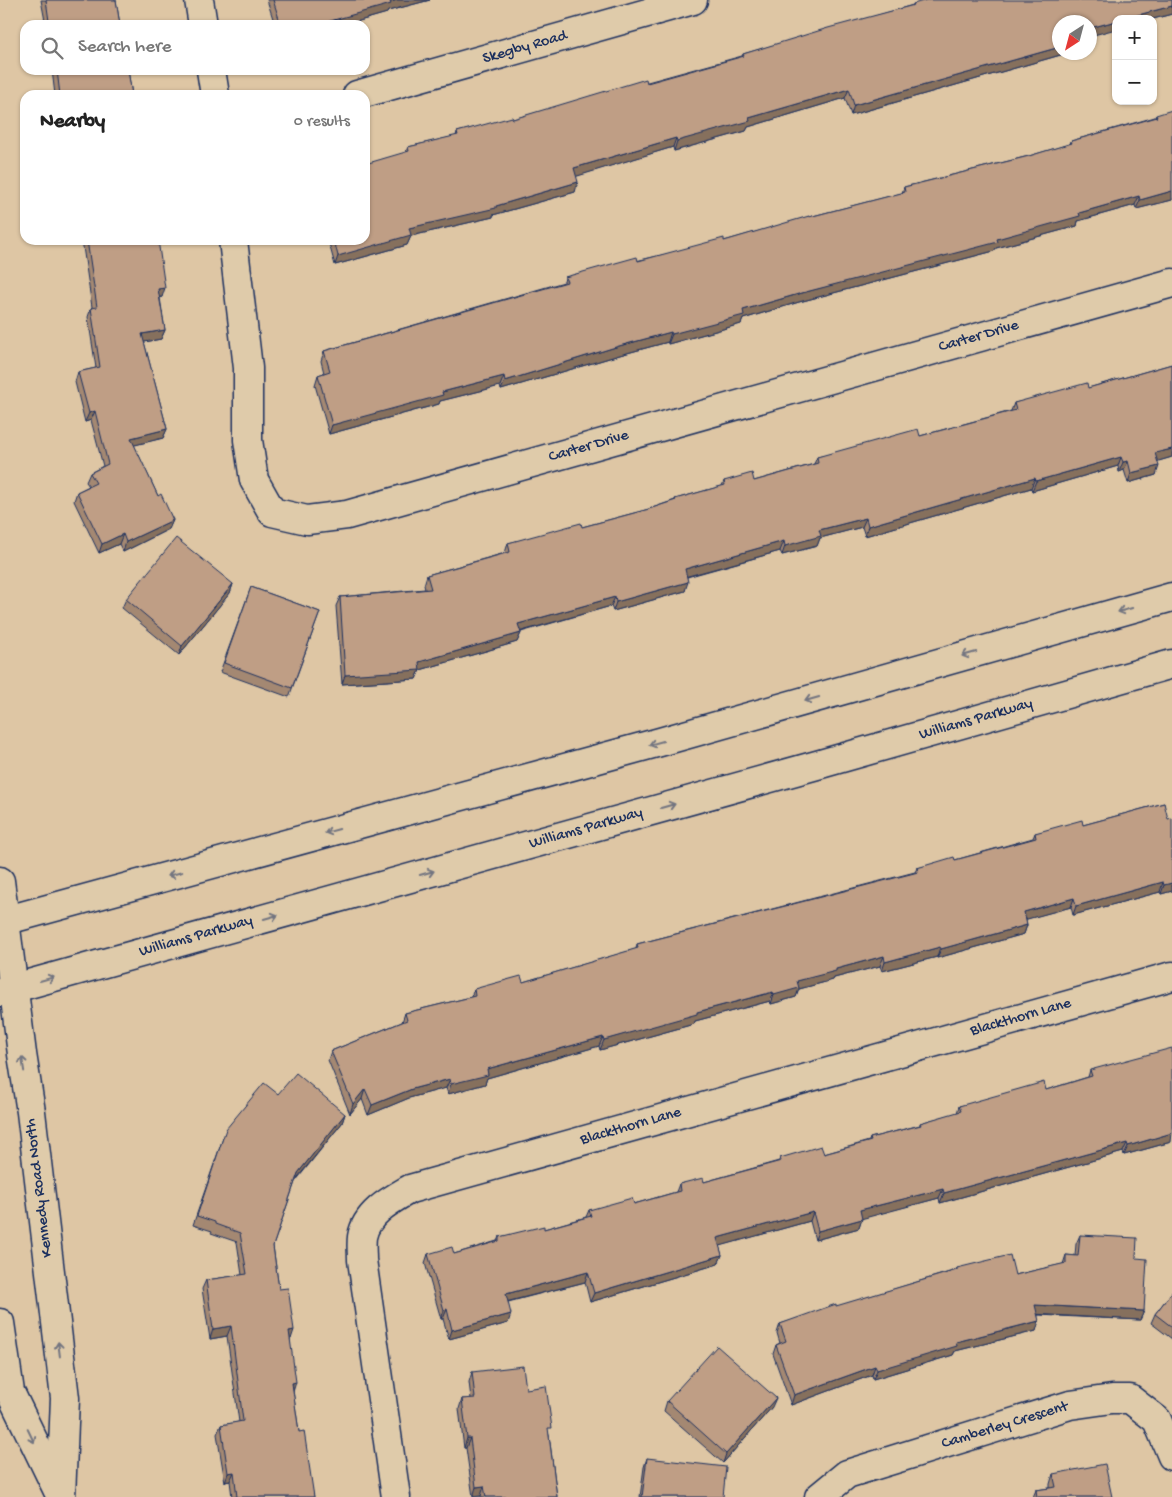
<!DOCTYPE html>
<meta charset="utf-8">
<style>
:root{--surface:#fff;--page:#f2f2f2;--text:#222;--muted:#767676;--line:#e0e0e0}
body{margin:0;font-family:"Gochi Hand",sans-serif;background:var(--page);color:var(--text)}
.controls{position:absolute;right:15px;top:15px;display:grid;overflow:hidden;border-radius:10px;box-shadow:0 1px 4px #0004}
.controls button{width:45px;height:45px;display:grid;place-items:center;padding:0;border:0;border-bottom:1px solid var(--line);background:var(--surface);color:var(--text);font:25px sans-serif}
.compass{position:absolute;left:1052px;top:15px;width:45px;height:45px;border-radius:50%;background:var(--surface);box-shadow:0 1px 4px #0004;rotate:216deg}
.list{margin:0;padding:0;list-style:none}
h2{display:flex;justify-content:space-between;align-items:center;height:65px;margin:0;padding:0 20px;font-size:21px}
h2 small{font-size:16px;font-weight:400;color:var(--muted)}
.icon{flex:none;width:28px;height:28px;fill:none;stroke:currentColor;stroke-width:2;stroke-linecap:round;stroke-linejoin:round}
.map{position:relative;flex:none;width:1172px;height:1497px;overflow:hidden}
.search{position:absolute;background:var(--surface);box-shadow:0 1px 4px #0004;left:20px;top:20px;width:350px;height:55px;display:flex;align-items:center;gap:12px;box-sizing:border-box;padding:0 18px;border-radius:15px;color:var(--muted);font-size:19px}
.panel{position:absolute;background:var(--surface);box-shadow:0 1px 4px #0004;left:20px;top:90px;width:350px;height:155px;border-radius:15px}
.map>svg:first-child{display:block}
</style>
<div class="map">
<svg width="1172" height="1497" viewBox="0 0 1172 1497">
<rect width="100%" height="100%" fill="#dec6a4"/>
<filter id="ink" filterUnits="userSpaceOnUse"><feTurbulence type="fractalNoise" baseFrequency=".02" numOctaves="2"/><feDisplacementMap in="SourceGraphic" scale="10" xChannelSelector="R" yChannelSelector="G"/><feConvolveMatrix kernelMatrix="1 2 1 2 8 2 1 2 1" color-interpolation-filters="sRGB"/></filter>
<g filter="url(#ink)">
<g fill="none" stroke-linecap="round" stroke-linejoin="round">
<defs>
<g id="street">
<polyline points="199,0 203,25"/>
<polyline points="211,70 215,95"/>
<polyline points="357,95 693,0"/>
<polyline points="233,240 248,368 248,440 254,480 272,512 307,520 347,515 1172,283"/>
<path d="M396,1497l-34,-237c0,-7 -1,-16 0,-23 4,-24 29,-37 48,-48l762,-213"/>
<polyline points="819,1497 847,1474 1070,1405 1112,1399 1130,1399 1157,1420 1172,1456"/>
</g>
<g id="secondary">
<polyline points="0,881 22,1054 31,1112 65,1398 61,1497"/>
<polyline points="0,922 660,742 1172,597"/>
<polyline points="0,992 817,765 1172,664"/>
<polyline points="0,1323 10,1392 59,1493"/>
</g>
</defs>
<use href="#street" stroke="#1b2f5e" stroke-width="31"/>
<use href="#secondary" stroke="#1b2f5e" stroke-width="31"/>
<use href="#street" stroke="#dfcbaa" stroke-width="28"/>
<use href="#secondary" stroke="#dfcbaa" stroke-width="28"/>
</g>
<g fill="#a48872" stroke="#1b2f5e">
<polygon points="41,0 116,0 120,25 35,25 36,22 45,21"/>
<polygon points="267,0 430,0 388,11 387,13 345,25 275,25"/>
<polygon points="1172,0 1172,14 1153,19 1090,22 1060,52 1071,52 851,115 845,98 748,127 746,131 674,151 673,147 576,176 575,192 493,215 493,217 411,236 407,245 335,265 328,240 365,240 408,147 456,136 457,132 513,119 742,56 743,54 913,5 913,4"/>
<polygon points="52,70 128,70 132,95 55,95"/>
<polygon points="1156,115 1172,200 1136,209 1135,205 1078,221 1077,226 996,248 994,251 799,302 743,319 741,324 668,344 668,342 616,356 501,390 500,386 440,401 439,404 329,434 315,385 318,375 324,373 321,361 324,351 564,282 565,277 724,241 809,217 902,193 904,187 1029,156 1070,144 1071,141 1155,117"/>
<polygon points="82,240 158,240 162,297 160,298 165,330 161,339 144,342 167,429 163,438 134,445 158,496 173,520 169,529 123,552 119,544 99,553 74,501 77,492 89,486 86,482 90,473 103,466 91,420 85,422 75,382 78,372 96,368 88,317 91,308 92,307"/>
<polygon points="1172,364 1172,457 1158,461 1156,475 1128,483 1124,470 1119,472 1118,466 1032,491 1031,488 865,536 862,527 820,538 817,546 782,555 780,551 687,577 685,591 613,611 611,606 521,632 521,633 517,642 420,670 416,679 342,684 336,606 340,597 425,589 424,585 427,575 505,553 508,543 582,527 649,509 675,500 675,499 722,486 724,481 754,481 814,464 817,457 920,436 1011,411 1014,403 1088,388"/>
<polygon points="233,584 230,593 179,655 122,608 126,599"/>
<polygon points="251,587 320,612 289,697 220,672"/>
<polygon points="1164,803 1172,891 1161,894 1160,892 1073,915 1071,907 1026,919 1027,925 1024,934 937,958 937,957 882,971 880,966 834,978 833,980 799,989 796,997 771,1004 770,1001 695,1021 694,1024 600,1050 599,1046 487,1078 485,1084 448,1094 446,1088 409,1098 368,1115 362,1099 350,1114 328,1060 331,1051 402,1022 405,1013 471,997 474,989 523,982 636,949 637,944 915,872 917,868 955,860 1033,838 1035,833 1083,825"/>
<polygon points="1090,1070 1171,1142 1124,1155 1123,1152 940,1203 939,1198 862,1218 859,1228 815,1240 810,1221 719,1246 722,1255 718,1264 590,1302 585,1282 508,1302 508,1323 449,1339 443,1319 441,1319 425,1263 428,1254 454,1254 497,1241 499,1237 544,1229 586,1217 589,1210 634,1204 676,1192 679,1184 704,1182 779,1161 780,1158 824,1154 869,1141 870,1138 920,1125 920,1123 957,1113 959,1106 1046,1090 1088,1077"/>
<polygon points="278,1094 345,1114 342,1123 295,1182 273,1246 279,1289 291,1339 290,1339 293,1391 299,1432 314,1497 232,1497 230,1481 225,1482 217,1434 221,1425 239,1422 227,1336 210,1339 202,1289 206,1280 242,1275 237,1242 211,1233 212,1231 193,1225 223,1138"/>
<polygon points="1080,1235 1136,1258 1144,1311 1140,1320 1038,1315 1036,1331 955,1351 953,1355 873,1379 872,1375 791,1405 773,1354 776,1345 780,1343 777,1333 780,1324 956,1270 957,1268 1015,1275 1063,1264 1066,1255 1075,1256 1076,1244"/>
<polygon points="1172,1292 1172,1339 1151,1323 1155,1314"/>
<polygon points="472,1372 526,1389 549,1435 557,1497 481,1497 481,1496 473,1497 466,1448 464,1448 459,1409 462,1399 471,1399 469,1382"/>
<polygon points="667,1401 772,1407 723,1463 664,1411"/>
<polygon points="647,1458 723,1497 640,1497 644,1467"/>
<polygon points="1053,1474 1112,1497 1033,1497 1036,1490 1050,1488 1050,1484"/>
</g>
<g fill="#866f5d" stroke="#1b2f5e">
<polygon points="397,0 430,0 388,11 387,13 345,25 316,25"/>
<polygon points="1172,6 1172,14 1153,19 1123,19"/>
<polygon points="1116,21 1116,29 1090,36 1090,28"/>
<polygon points="1060,47 1060,52 1071,52 851,115 854,105"/>
<polygon points="849,89 845,98 748,127 746,131 674,151 677,141 749,118"/>
<polygon points="676,138 673,147 571,178 574,168"/>
<polygon points="578,182 575,192 493,215 493,217 411,236 407,245 335,265 338,256 409,228 496,206"/>
<polygon points="1172,191 1172,200 1136,209 1140,200"/>
<polygon points="1139,196 1135,205 1078,221 1077,226 996,248 994,251 799,302 743,319 741,324 668,344 672,334 743,310 802,293 997,239 1079,213"/>
<polygon points="165,288 162,297 155,298 158,289"/>
<polygon points="165,330 161,339 139,343 142,334"/>
<polygon points="671,332 668,342 616,356 501,390 505,381 619,346"/>
<polygon points="504,376 500,386 440,401 439,404 329,434 332,425 442,392"/>
<polygon points="95,411 91,420 85,422 89,413"/>
<polygon points="167,429 163,438 127,447 131,438"/>
<polygon points="1172,449 1172,457 1152,463 1155,453"/>
<polygon points="1121,457 1118,466 1032,491 1036,481"/>
<polygon points="1128,461 1124,470 1119,472 1123,462"/>
<polygon points="1159,466 1156,475 1128,483 1131,473"/>
<polygon points="1035,478 1031,488 865,536 868,526"/>
<polygon points="866,518 862,527 820,538 817,546 782,555 785,546 819,530"/>
<polygon points="173,520 169,529 123,552 126,542"/>
<polygon points="123,534 119,544 99,553 102,544"/>
<polygon points="784,541 780,551 681,578 685,569"/>
<polygon points="688,582 685,591 613,611 616,602"/>
<polygon points="233,584 230,593 179,655 182,646"/>
<polygon points="615,597 611,606 515,633 518,624"/>
<polygon points="521,633 517,642 420,670 416,679 342,684 345,675 419,662"/>
<polygon points="1163,882 1160,892 1073,915 1076,906"/>
<polygon points="1172,883 1172,891 1161,894 1164,885"/>
<polygon points="1074,898 1071,907 1020,921 1024,912"/>
<polygon points="1027,925 1024,934 937,958 941,949"/>
<polygon points="940,947 937,957 882,971 885,962"/>
<polygon points="884,956 880,966 834,978 833,980 799,989 796,997 771,1004 774,995 797,981 836,969"/>
<polygon points="773,992 770,1001 695,1021 694,1024 600,1050 604,1040 697,1012"/>
<polygon points="603,1037 599,1046 487,1078 485,1084 448,1094 451,1084 487,1069"/>
<polygon points="450,1079 446,1088 409,1098 368,1115 372,1105 412,1089"/>
<polygon points="365,1089 362,1099 350,1114 353,1104"/>
<polygon points="345,1114 342,1123 294,1182 298,1173"/>
<polygon points="1172,1133 1171,1142 1124,1155 1128,1146"/>
<polygon points="1127,1143 1123,1152 940,1203 944,1193"/>
<polygon points="943,1189 939,1198 857,1220 860,1210"/>
<polygon points="813,1212 810,1221 713,1248 717,1238"/>
<polygon points="862,1219 859,1228 815,1240 818,1231"/>
<polygon points="722,1255 718,1264 590,1302 594,1293"/>
<polygon points="588,1272 585,1282 502,1303 506,1294"/>
<polygon points="1035,1305 1144,1311 1140,1320 1032,1314"/>
<polygon points="447,1309 443,1319 441,1319 444,1310"/>
<polygon points="511,1314 508,1323 449,1339 452,1330"/>
<polygon points="1039,1321 1036,1331 955,1351 953,1355 873,1379 877,1370 956,1342"/>
<polygon points="231,1326 227,1336 210,1339 213,1329"/>
<polygon points="294,1330 291,1339 285,1340 289,1331"/>
<polygon points="875,1366 872,1375 791,1405 794,1395"/>
<polygon points="296,1382 293,1392 292,1383"/>
<polygon points="776,1398 772,1407 723,1463 726,1454"/>
<polygon points="467,1438 470,1438 466,1448 464,1448"/>
<polygon points="234,1472 230,1481 225,1482 228,1473"/>
<polygon points="484,1486 481,1496 473,1497 476,1487"/>
</g>
<g fill="#bf9e85" stroke="#1b2f5e">
<polygon points="46,0 116,0 120,25 37,25 36,22 49,21"/>
<polygon points="273,0 397,0 390,2 391,4 316,25 281,25"/>
<polygon points="927,0 1172,0 1172,6 1123,19 1116,19 1116,21 1090,28 1090,22 1060,22 1060,47 854,105 849,89 749,118 750,121 677,141 676,138 574,168 578,182 496,206 496,208 409,228 411,235 338,256 334,240 365,240 365,164 409,151 408,147 458,135 457,132 512,117 513,119 646,79 647,83 744,56 743,54 828,28 914,5 913,4"/>
<polygon points="57,70 128,70 132,95 60,95"/>
<polygon points="1172,110 1172,191 1140,200 1139,196 1079,213 1080,216 997,239 998,242 802,293 743,310 744,315 672,334 671,332 619,346 505,381 504,376 442,392 443,395 332,425 318,375 330,371 324,351 567,282 565,277 637,257 638,261 724,238 724,241 809,216 809,217 905,192 904,187 1029,156 1072,143 1071,141 1157,117 1156,115"/>
<polygon points="87,240 158,240 165,288 158,289 165,330 142,334 167,429 131,438 158,496 161,494 173,520 126,542 123,534 102,544 77,492 96,483 90,473 108,464 95,411 89,413 78,372 100,367 91,308 97,307"/>
<polygon points="1172,364 1172,449 1155,453 1159,466 1131,473 1128,461 1123,462 1121,457 1036,481 1035,478 868,526 866,518 819,530 821,536 785,546 784,541 685,569 688,582 616,602 615,597 518,624 521,633 419,662 420,670 345,675 340,597 431,589 427,575 510,552 508,543 581,523 582,527 649,509 676,500 675,499 725,485 724,481 752,473 754,481 818,463 817,457 918,429 920,436 1016,410 1014,403 1087,383 1088,388"/>
<polygon points="176,538 233,584 182,646 126,599"/>
<polygon points="251,587 320,612 292,688 224,663"/>
<polygon points="1164,803 1168,819 1172,818 1172,883 1164,885 1163,882 1076,906 1074,898 1024,912 1027,925 941,949 940,947 885,962 884,956 836,969 836,971 797,981 799,988 774,995 773,992 697,1012 697,1014 604,1040 603,1037 487,1069 488,1075 451,1084 450,1079 412,1089 372,1105 365,1089 353,1104 331,1051 407,1020 405,1013 475,996 474,989 521,976 523,982 638,948 637,944 918,872 917,868 954,857 955,860 1036,838 1035,833 1082,820 1083,825"/>
<polygon points="1172,1048 1172,1133 1128,1146 1127,1143 944,1193 943,1189 860,1210 862,1219 818,1231 813,1212 717,1238 722,1255 594,1293 588,1272 506,1294 511,1314 452,1330 447,1309 444,1310 428,1254 452,1247 454,1254 499,1241 499,1237 544,1226 544,1229 591,1216 589,1210 632,1198 634,1204 680,1191 679,1184 703,1178 704,1182 781,1161 780,1158 821,1146 824,1154 871,1141 870,1138 921,1125 920,1123 961,1111 959,1106 1044,1082 1046,1090 1092,1076 1090,1070"/>
<polygon points="296,1073 345,1114 298,1173 273,1246 279,1289 288,1288 294,1330 289,1331 296,1382 292,1383 299,1432 304,1431 314,1497 237,1497 234,1472 228,1473 221,1425 243,1421 231,1326 213,1329 206,1280 247,1274 240,1233 215,1224 215,1222 197,1216 226,1129 264,1083 278,1094"/>
<polygon points="1080,1235 1137,1238 1136,1258 1147,1259 1144,1311 1035,1305 1039,1321 956,1342 957,1346 877,1370 875,1366 794,1395 776,1345 786,1341 780,1324 836,1304 836,1306 957,1270 957,1268 1010,1255 1015,1275 1066,1263 1066,1255 1078,1256"/>
<polygon points="1172,1292 1172,1327 1155,1314"/>
<polygon points="717,1346 776,1398 726,1454 667,1401"/>
<polygon points="523,1366 526,1389 546,1386 552,1428 548,1428 557,1497 486,1497 484,1486 476,1487 470,1438 467,1438 462,1399 475,1398 472,1372"/>
<polygon points="647,1458 726,1467 723,1497 642,1497"/>
<polygon points="1105,1464 1112,1497 1037,1497 1036,1490 1056,1487 1053,1474"/>
</g>
<defs><path id="oneway-shaft" d="M-6 0H5M1.5-3L5.5 0L1.5 3" fill="none" stroke-width="1.6" stroke-linecap="round" stroke-linejoin="round" transform="scale(1.25)"/></defs>
<g stroke="#737580">
<use href="#oneway-shaft" transform="translate(1125 610) rotate(164)"/>
<use href="#oneway-shaft" transform="translate(969 654) rotate(164)"/>
<use href="#oneway-shaft" transform="translate(812 699) rotate(164)"/>
<use href="#oneway-shaft" transform="translate(656 743) rotate(165)"/>
<use href="#oneway-shaft" transform="translate(668 806) rotate(-16)"/>
<use href="#oneway-shaft" transform="translate(332 831) rotate(165)"/>
<use href="#oneway-shaft" transform="translate(427 873) rotate(-16)"/>
<use href="#oneway-shaft" transform="translate(175 874) rotate(165)"/>
<use href="#oneway-shaft" transform="translate(271 917) rotate(-16)"/>
<use href="#oneway-shaft" transform="translate(47 979) rotate(-15)"/>
<use href="#oneway-shaft" transform="translate(23 1064) rotate(-99)"/>
<use href="#oneway-shaft" transform="translate(59 1349) rotate(-97)"/>
<use href="#oneway-shaft" transform="translate(31 1436) rotate(64)"/>
</g>
</g>
<g text-anchor="middle" dominant-baseline="central" stroke-width="4" stroke-linejoin="round" paint-order="stroke">
<g font-size="16" fill="#1b2f5e" stroke="#dfcbaa">
<text transform="translate(525 48) rotate(-16)">Skegby Road</text>
<text transform="translate(979 337) rotate(-16)">Carter Drive</text>
<text transform="translate(589 447) rotate(-16)">Carter Drive</text>
<text transform="translate(976 720) rotate(-16)">Williams Parkway</text>
<text transform="translate(586 829) rotate(-16)">Williams Parkway</text>
<text transform="translate(196 937) rotate(-16)">Williams Parkway</text>
<text transform="translate(1021 1018) rotate(-16)">Blackthorn Lane</text>
<text transform="translate(631 1127) rotate(-16)">Blackthorn Lane</text>
<text transform="translate(40 1188) rotate(-97)">Kennedy Road North</text>
<text transform="translate(1005 1426) rotate(-17)">Camberley Crescent</text>
</g>
</g>
</svg>
<div class="controls">
<button>+</button>
<button>−</button>
</div>
<svg class="compass" viewBox="-18 -18 36 36"><path d="M0-13l5 13h-10z" fill="#e53935"/><path d="M0 13l5-13h-10z" fill="#767676"/></svg>
<div class="search"><svg class="icon" aria-label="search" viewBox="0 0 24 24"><circle cx="10" cy="10" r="6"/><path d="M15 15l6 6"/></svg>Search here</div>
<section class="panel">
<h2>Nearby<small>0 results</small></h2>
<ul class="list">
</ul>
</section>
</div>
